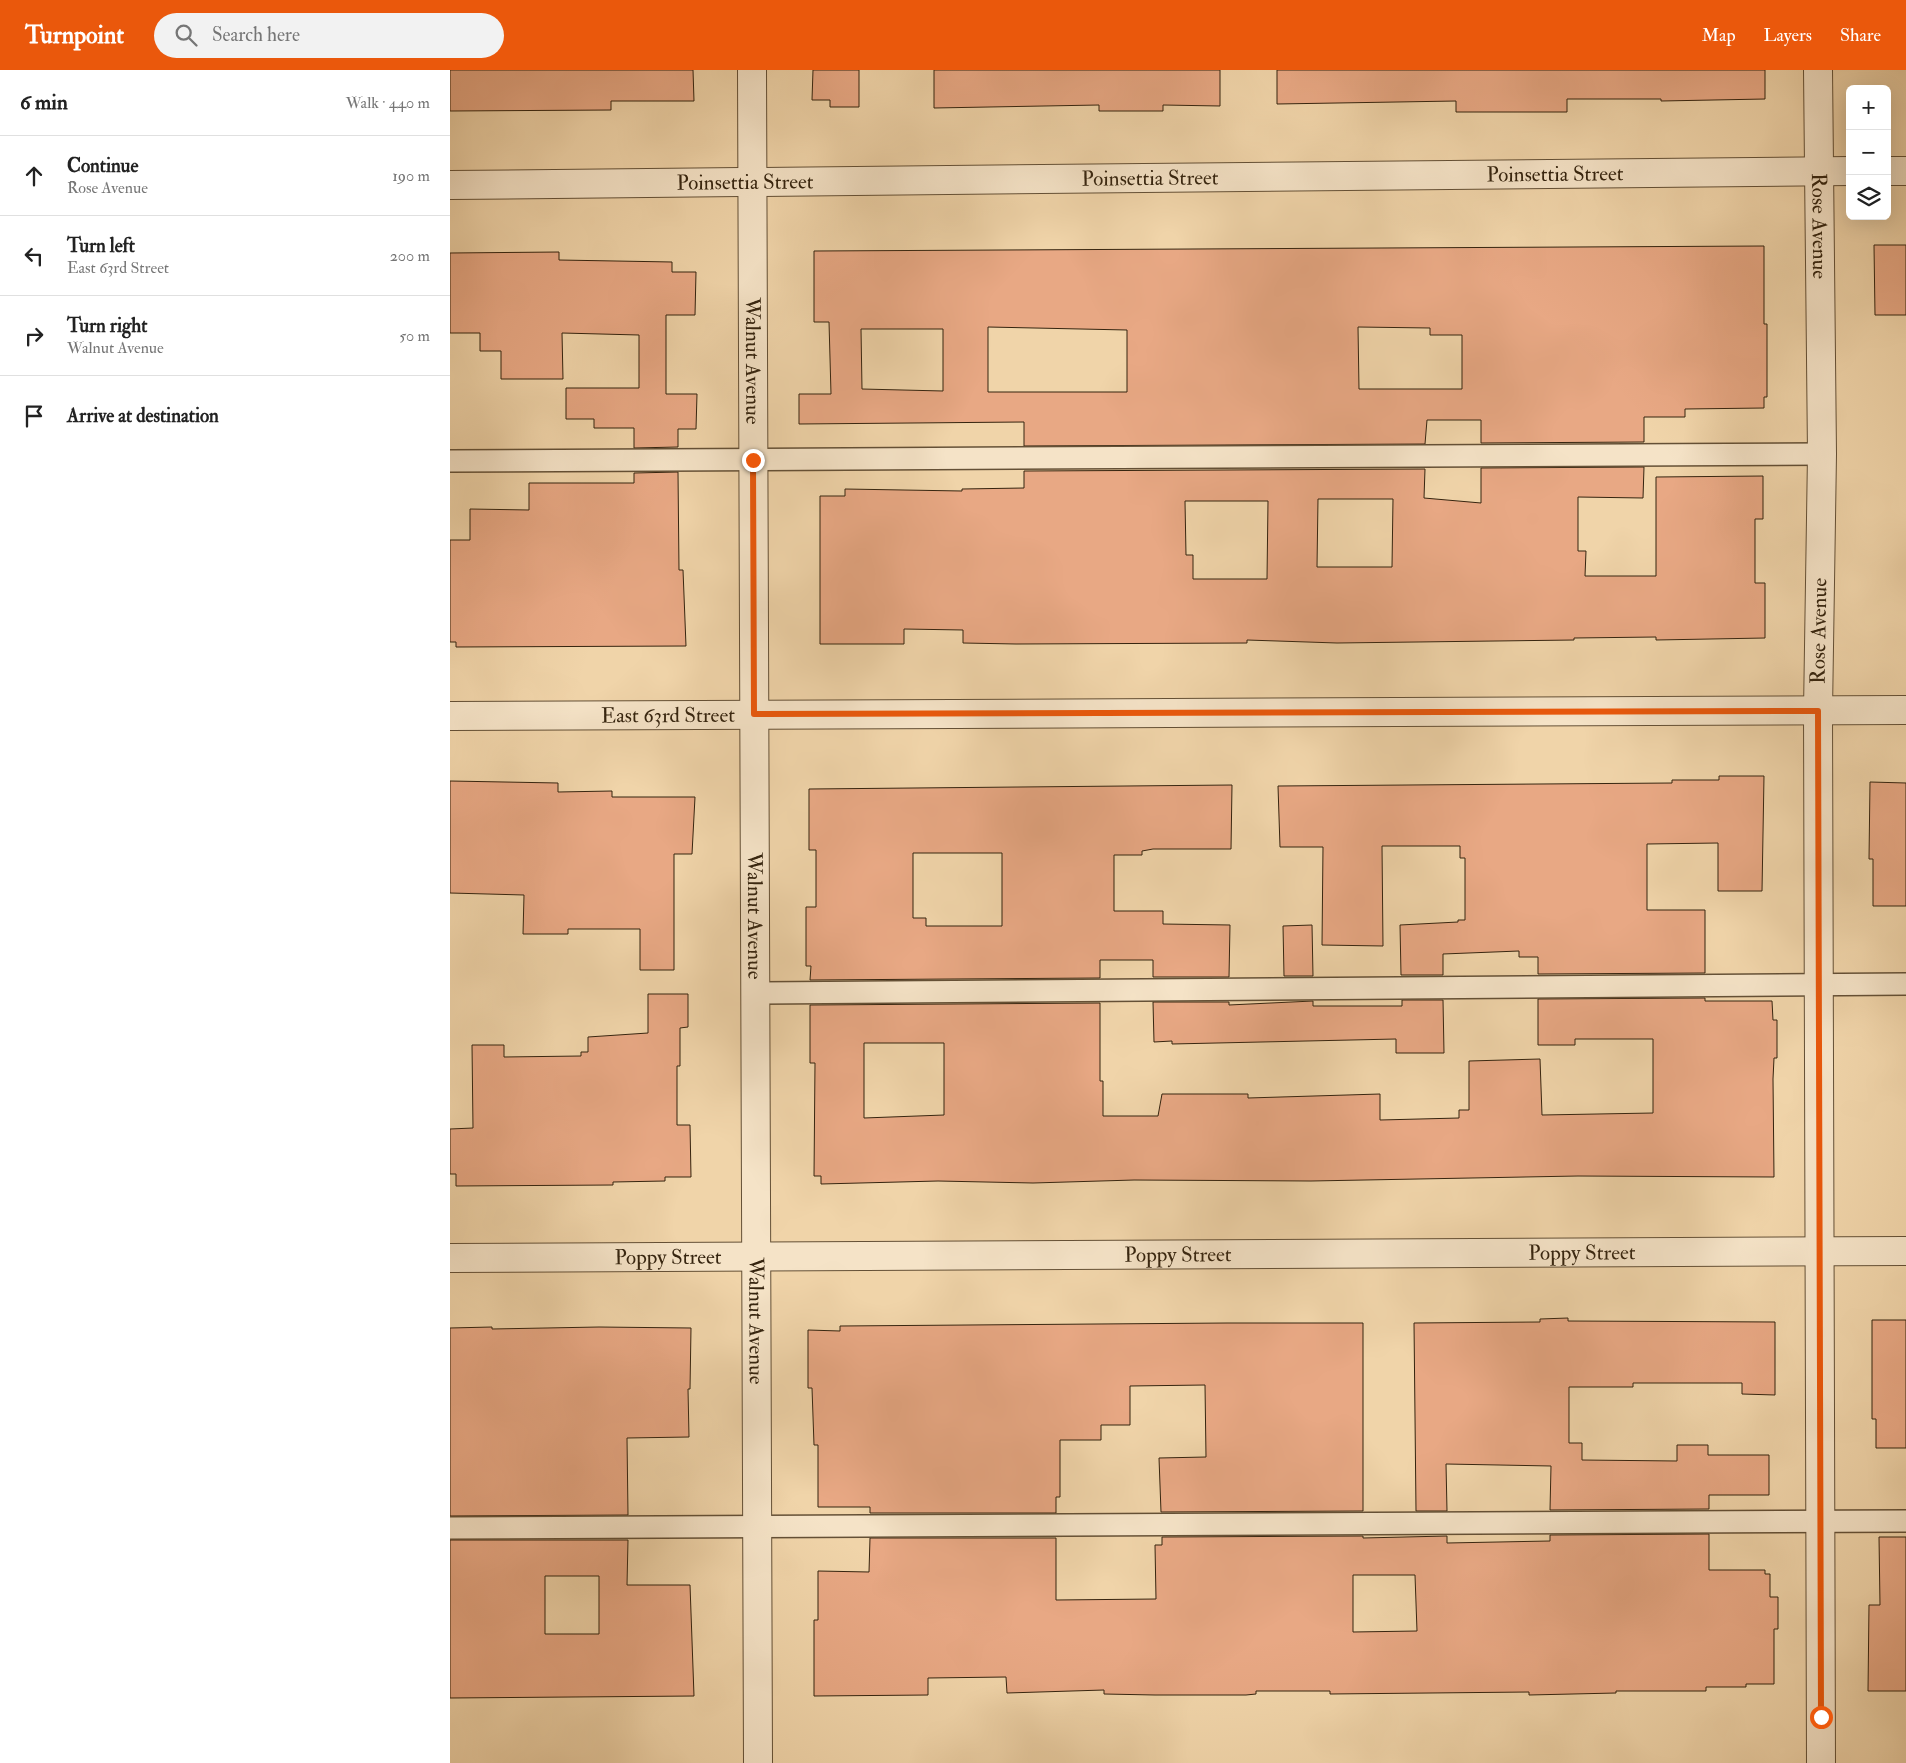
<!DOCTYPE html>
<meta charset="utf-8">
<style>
:root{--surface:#fff;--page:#f2f2f2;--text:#222;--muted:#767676;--line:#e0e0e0;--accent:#ea580c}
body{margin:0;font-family:"IM FELL Double Pica",serif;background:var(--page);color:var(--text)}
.controls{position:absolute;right:15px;top:15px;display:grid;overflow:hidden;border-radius:8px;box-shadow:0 5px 20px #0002}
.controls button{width:45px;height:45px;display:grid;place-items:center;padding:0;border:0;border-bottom:1px solid var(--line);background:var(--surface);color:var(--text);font:25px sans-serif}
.stop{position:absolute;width:15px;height:15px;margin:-11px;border:4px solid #ea580c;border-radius:50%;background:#fff}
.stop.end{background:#ea580c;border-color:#fff;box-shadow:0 1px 5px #0008}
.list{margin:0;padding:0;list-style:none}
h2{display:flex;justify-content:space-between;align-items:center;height:65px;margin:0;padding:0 20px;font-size:21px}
h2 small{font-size:16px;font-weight:400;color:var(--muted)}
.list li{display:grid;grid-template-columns:32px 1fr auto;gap:15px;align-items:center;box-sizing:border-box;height:80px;padding:0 20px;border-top:1px solid var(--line)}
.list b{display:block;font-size:19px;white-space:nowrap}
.list p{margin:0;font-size:16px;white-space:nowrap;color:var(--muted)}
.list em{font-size:16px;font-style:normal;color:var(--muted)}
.icon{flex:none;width:28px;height:28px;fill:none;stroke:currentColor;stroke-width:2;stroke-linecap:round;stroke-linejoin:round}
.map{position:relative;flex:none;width:1456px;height:1693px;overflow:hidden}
header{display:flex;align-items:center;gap:30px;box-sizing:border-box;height:70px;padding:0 25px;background:var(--accent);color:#fff}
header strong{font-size:24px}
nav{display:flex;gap:28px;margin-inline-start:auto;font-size:18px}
.search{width:350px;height:45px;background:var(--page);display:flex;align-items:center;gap:12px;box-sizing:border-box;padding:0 18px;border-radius:28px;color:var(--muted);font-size:19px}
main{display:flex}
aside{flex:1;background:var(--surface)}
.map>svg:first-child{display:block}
</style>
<header>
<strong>Turnpoint</strong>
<div class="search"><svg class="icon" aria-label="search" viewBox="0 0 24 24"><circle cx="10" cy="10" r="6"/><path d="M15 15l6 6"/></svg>Search here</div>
<nav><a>Map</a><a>Layers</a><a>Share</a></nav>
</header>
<main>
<aside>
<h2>6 min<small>Walk · 440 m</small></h2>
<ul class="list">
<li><svg class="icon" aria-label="ahead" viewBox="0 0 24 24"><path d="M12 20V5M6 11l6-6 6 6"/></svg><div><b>Continue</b><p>Rose Avenue</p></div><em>190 m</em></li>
<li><svg class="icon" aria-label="left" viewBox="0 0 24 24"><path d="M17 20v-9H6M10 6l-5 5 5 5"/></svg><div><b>Turn left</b><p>East 63rd Street</p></div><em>200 m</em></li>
<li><svg class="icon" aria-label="right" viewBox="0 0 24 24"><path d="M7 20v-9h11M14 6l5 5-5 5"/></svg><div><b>Turn right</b><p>Walnut Avenue</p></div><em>50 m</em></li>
<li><svg class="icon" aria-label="arrive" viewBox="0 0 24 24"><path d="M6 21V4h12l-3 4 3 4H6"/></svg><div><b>Arrive at destination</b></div></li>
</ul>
</aside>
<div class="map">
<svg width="1456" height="1693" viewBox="0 0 1456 1693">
<rect width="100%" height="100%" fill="#f0d4a9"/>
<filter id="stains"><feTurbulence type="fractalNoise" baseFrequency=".004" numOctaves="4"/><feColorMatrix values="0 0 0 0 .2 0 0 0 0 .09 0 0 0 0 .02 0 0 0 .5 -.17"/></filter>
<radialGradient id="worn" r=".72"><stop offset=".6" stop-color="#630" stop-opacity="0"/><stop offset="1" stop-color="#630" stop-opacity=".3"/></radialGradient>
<g fill="#e8a884" stroke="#35240f" fill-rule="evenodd">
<polygon points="0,0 243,0 244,31 161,31 161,40 0,41"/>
<polygon points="363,0 409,0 409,37 380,37 380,30 362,30"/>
<polygon points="484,0 770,0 770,36 713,35 713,41 649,41 649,35 484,38"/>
<polygon points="827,0 1315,0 1315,29 1211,31 1211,29 1117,29 1117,42 1006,42 1006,31 827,34"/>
<polygon points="1424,175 1456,175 1456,245 1425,245"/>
<path d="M1314,176v78h3v73h-3v11l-79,1v8h-41v25l-163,1v-23h-54l-2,24 -401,2v-24l-225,2v-30h32l-2,-72h-15v-71zM538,257l139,3v62h-139zM908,257l72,1v7h32v54h-103zM411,259h82v62l-81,-2z"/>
<polygon points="109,182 109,190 222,192 222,202 246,202 245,245 216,245 216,324 247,324 246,359 228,359 228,377 184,378 184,358 144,358 144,349 116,349 116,318 189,318 189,265 112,263 113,309 51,309 51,281 30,281 30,263 0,263 0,183"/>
<path d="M1194,397l-1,31 -65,-1v54h8l-1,25h71v-99l107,-1v43h-8v64h10v55l-109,2v-3l-82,1v2l-237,3 -90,-3v3l-231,1 -53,-1v-13l-59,-1v15h-84v-148h25v-7l117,2v-2l62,-1v-17l401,-2 -1,29 57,5v-35zM868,429h75l-1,68h-75zM735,431h83l-1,78h-74v-24h-7z"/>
<polygon points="228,402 229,500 233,500 236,576 6,577 6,572 0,572 0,470 20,470 20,439 79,440 79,413 184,413 184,403"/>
<polygon points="1269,706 1314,706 1312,821 1268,821 1268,773 1197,774 1197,840 1255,840 1255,903 1088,904 1088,887 1069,887 1069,881 993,884 993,905 951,905 950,855 1008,852 1008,850 1015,850 1015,788 1010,788 1010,776 932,776 933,876 872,875 873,777 830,777 828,716 1222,713 1222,710 1269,710"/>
<polygon points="0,711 108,713 108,722 162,721 162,727 245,727 242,784 224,784 224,900 190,900 190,859 118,859 118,864 73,864 74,825 0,823"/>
<polygon points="1420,712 1456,713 1456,836 1423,836 1423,789 1419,789"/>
<path d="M782,715l-1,64h-78l-11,2v4h-28v56h49v13l67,1 -1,52h-76v-17h-53v18l-290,2 1,-14h-5v-59h10v-57h-7v-61zM463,783h89v73h-76v-8h-13z"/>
<polygon points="862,855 863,906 834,906 833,856"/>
<polygon points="198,924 238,924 238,957 230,958 230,996 227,996 227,1055 240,1055 241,1107 215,1107 215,1111 163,1112 163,1115 6,1116 6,1104 0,1104 0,1059 23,1058 22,975 54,975 54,987 131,986 131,982 138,982 138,967 198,963"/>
<path d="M1255,928v3h67l1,19h4v38h-3l-1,21 1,98 -196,-1 -267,5 -177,-1 -101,3 -95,-2 -117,3v-8h-7l1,-113h-5v-58l290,-2v78h3v35h55l4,-22h86v4l132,-4v26l79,-2v-8h10v-49l71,-2 2,56 111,-2v-74h-78v6h-37v-46zM414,973h80v72l-80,3z"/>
<polygon points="952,930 993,930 994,983 946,983 946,969 722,974 722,971 704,972 703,932 779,932 779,935 863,931 863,936 952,936"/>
<polygon points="1118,1248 1118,1251 1325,1252 1325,1325 1292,1324 1292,1313 1183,1313 1183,1317 1119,1317 1119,1373 1132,1373 1132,1390 1227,1391 1227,1375 1258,1375 1258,1385 1319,1385 1319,1425 1259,1425 1259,1439 1100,1440 1101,1396 996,1394 997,1441 966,1441 964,1253 1090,1252 1090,1249"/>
<polygon points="1422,1250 1456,1250 1456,1378 1426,1378 1426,1349 1422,1349"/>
<polygon points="777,1253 913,1253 913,1441 711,1442 709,1388 756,1387 755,1315 680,1316 680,1355 651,1355 651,1370 610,1370 610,1427 606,1427 606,1443 420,1443 420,1437 368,1437 368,1375 364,1375 362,1318 358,1318 358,1260 390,1261 390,1256"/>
<polygon points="42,1257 42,1259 149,1257 241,1258 240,1319 238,1319 239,1367 177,1368 178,1445 0,1446 0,1258"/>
<path d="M1259,1464v36h56v4h5v23h8v32h-4v55h-28v3h-40v4h-90v2l-87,2v-3l-199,2v-3h-74v3l-10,1h-91l-51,-1v-4l-97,3 -1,-16 -78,1v17l-114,1v-76h4v-49l51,1 1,-34h186v62l100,-1 -1,-54h7v-8l201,-1v2l84,-2v7l103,-2v-6zM903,1505h62l2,56 -64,1z"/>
<polygon points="1429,1467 1456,1467 1456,1621 1418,1621 1419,1535 1430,1535"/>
<path d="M0,1470h178l-1,45h63l4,111 -244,2zM95,1506h54v58h-54z"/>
</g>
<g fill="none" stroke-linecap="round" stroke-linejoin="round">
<defs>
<g id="service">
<polyline points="0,391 1372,384"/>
<polyline points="305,923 1456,914"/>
<polyline points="0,1458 1456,1451"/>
</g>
<g id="minor">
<path id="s1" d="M302,0l6,1693"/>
<path id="s2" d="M1368,0l4,384 -4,257 3,1052"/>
<polyline points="1437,101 1456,101"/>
<path id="s3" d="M0,115l1400,-14"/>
<path id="s4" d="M0,646l1456,-6"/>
<path id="s5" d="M0,1188l1456,-7"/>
</g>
</defs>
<use href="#service" stroke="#645036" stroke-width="24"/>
<use href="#minor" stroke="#645036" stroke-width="30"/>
<use href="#service" stroke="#f5e3c7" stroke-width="21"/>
<use href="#minor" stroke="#f5e3c7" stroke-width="28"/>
</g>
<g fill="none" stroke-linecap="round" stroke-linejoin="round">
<polyline stroke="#ea580c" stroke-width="6" points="303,390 304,644 1368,641 1371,1647"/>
</g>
<g text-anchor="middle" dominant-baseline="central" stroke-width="4" stroke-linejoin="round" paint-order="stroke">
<g font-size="21" fill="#35240f" stroke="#f5e3c7">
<text stroke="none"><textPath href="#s3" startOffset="1105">Poinsettia Street</textPath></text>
<text stroke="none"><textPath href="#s3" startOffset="700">Poinsettia Street</textPath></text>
<text stroke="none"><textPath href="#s3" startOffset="295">Poinsettia Street</textPath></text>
<text stroke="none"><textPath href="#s2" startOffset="156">Rose Avenue</textPath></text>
<text stroke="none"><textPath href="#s1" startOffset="291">Walnut Avenue</textPath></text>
<text transform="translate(1369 561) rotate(-89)">Rose Avenue</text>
<text stroke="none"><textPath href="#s4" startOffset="218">East 63rd Street</textPath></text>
<text stroke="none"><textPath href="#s1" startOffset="846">Walnut Avenue</textPath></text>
<text stroke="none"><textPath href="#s5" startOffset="1132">Poppy Street</textPath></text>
<text stroke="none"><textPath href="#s5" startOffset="728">Poppy Street</textPath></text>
<text stroke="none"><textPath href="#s5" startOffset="218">Poppy Street</textPath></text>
<text stroke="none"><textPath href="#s1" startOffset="1251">Walnut Avenue</textPath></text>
</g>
</g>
<rect width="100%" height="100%" filter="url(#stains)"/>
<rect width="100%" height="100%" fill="url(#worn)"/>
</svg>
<div class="controls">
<button>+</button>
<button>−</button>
<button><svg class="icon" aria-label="layers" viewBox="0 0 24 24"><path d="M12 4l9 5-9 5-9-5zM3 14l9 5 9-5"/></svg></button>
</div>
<div class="stop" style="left:1371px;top:1647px"></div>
<div class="stop end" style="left:303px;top:390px"></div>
</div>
</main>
